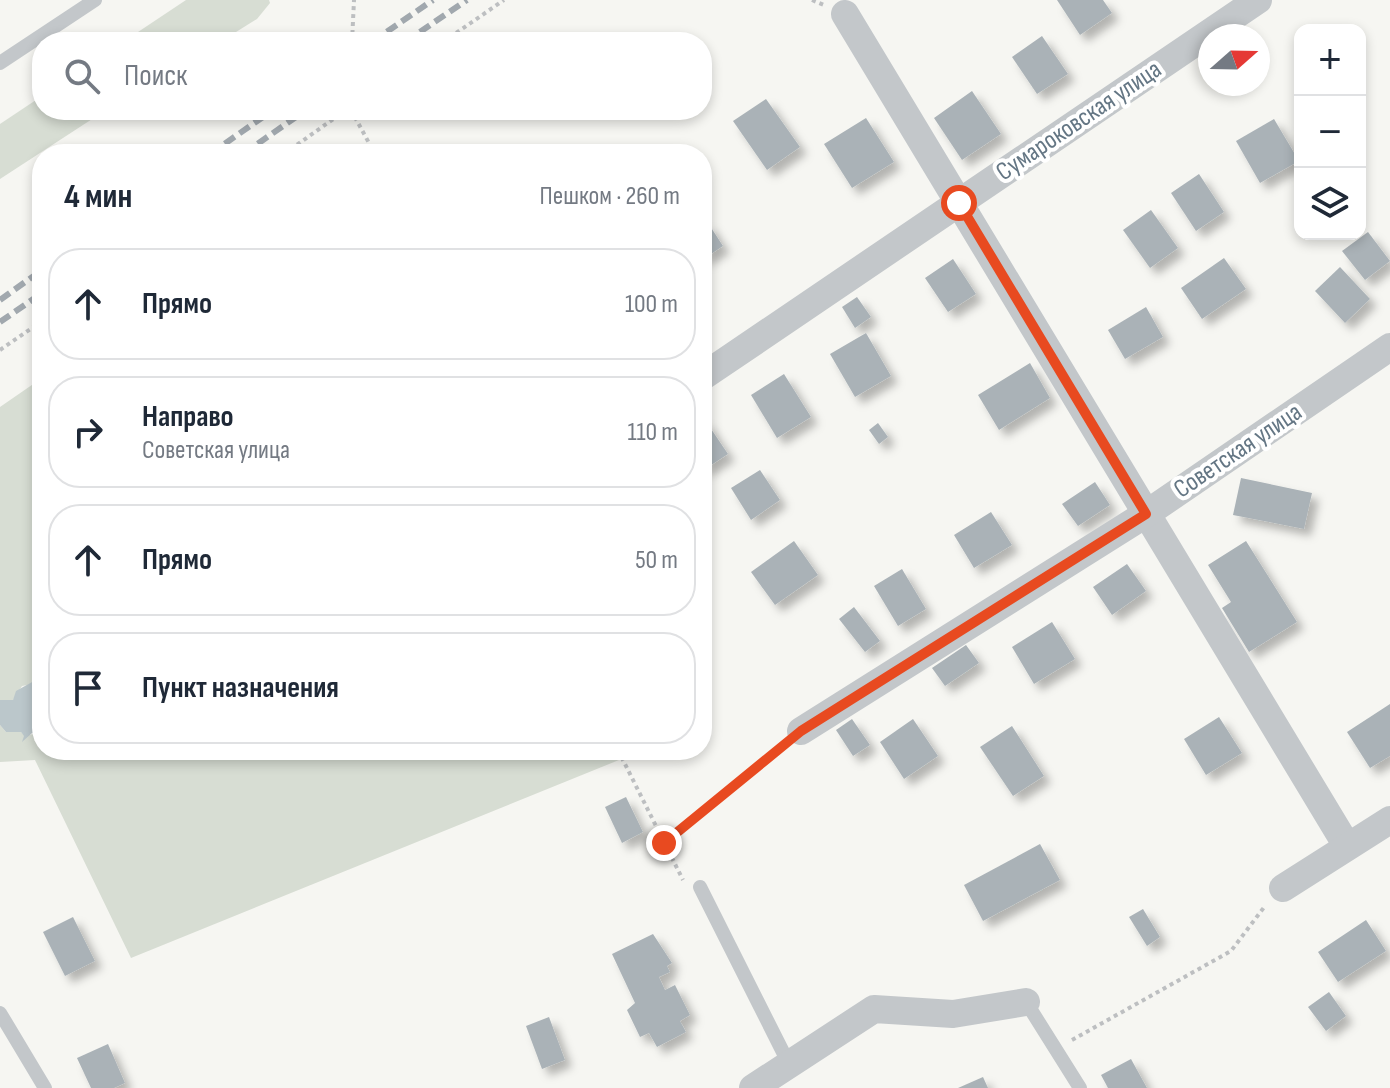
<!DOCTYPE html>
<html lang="ru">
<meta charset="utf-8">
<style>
:root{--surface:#fff;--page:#f6f6f7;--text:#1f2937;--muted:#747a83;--line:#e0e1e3}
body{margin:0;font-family:"Sofia Sans Condensed",sans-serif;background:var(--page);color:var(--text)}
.controls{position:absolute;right:24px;top:24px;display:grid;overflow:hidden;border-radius:16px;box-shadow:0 4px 12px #0003}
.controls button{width:72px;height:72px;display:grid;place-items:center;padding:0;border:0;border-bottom:2px solid var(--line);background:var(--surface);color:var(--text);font:40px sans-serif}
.compass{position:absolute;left:1198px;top:24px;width:72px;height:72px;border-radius:50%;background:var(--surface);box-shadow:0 4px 12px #0003;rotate:70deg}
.stop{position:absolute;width:24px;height:24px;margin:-18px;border:6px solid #e84a20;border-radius:50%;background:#fff}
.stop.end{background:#e84a20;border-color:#fff;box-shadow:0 2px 8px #0008}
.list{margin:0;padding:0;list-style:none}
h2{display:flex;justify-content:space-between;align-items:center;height:104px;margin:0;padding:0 32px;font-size:34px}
h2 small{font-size:26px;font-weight:400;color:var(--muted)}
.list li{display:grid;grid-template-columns:52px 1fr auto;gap:24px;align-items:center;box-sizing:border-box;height:112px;margin:0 16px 16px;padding:0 16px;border:2px solid var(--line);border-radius:32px}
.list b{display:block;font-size:30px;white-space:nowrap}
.list p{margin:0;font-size:26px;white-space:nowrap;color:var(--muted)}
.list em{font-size:26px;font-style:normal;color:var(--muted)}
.icon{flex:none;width:44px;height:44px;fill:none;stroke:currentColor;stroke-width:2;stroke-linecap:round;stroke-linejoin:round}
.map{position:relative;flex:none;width:1390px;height:1088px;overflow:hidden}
.search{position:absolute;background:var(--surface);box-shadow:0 4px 12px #0003;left:32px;top:32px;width:680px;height:88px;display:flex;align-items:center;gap:20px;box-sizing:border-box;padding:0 28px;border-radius:32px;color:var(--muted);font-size:30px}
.panel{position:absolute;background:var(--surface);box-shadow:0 4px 12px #0003;left:32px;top:144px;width:680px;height:616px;border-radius:32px}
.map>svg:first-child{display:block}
</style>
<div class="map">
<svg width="1390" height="1088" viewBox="0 0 1390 1088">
<defs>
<filter id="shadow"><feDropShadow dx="7" dy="7" stdDeviation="4" flood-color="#0004"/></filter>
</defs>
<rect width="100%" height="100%" fill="#f6f6f2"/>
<g fill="#d7ddd3">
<polygon points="186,0 269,0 270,3 257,19 220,42 123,42"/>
<polygon points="42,96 42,110 106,110 0,179 0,124"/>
<polygon points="42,378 42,682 22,686 13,700 0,700 0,407"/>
<polygon points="0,725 6,732 21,732 25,736 41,732 42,750 614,750 619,760 131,958 35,760 0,762"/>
</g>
<polygon fill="#bbc7cb" points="34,681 42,682 42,735 32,733 22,742 24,736 21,732 6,732 0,725 0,700 13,700 16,691"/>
<g fill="#aab2b7" filter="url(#shadow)">
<polygon points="1057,0 1103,0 1112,13 1080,35"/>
<polygon points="1042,36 1068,74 1037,94 1012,57"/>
<polygon points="972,91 1001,134 962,160 934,118"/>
<polygon points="766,99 800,147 767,170 733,121"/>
<polygon points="866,118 894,162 852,188 824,144"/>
<polygon points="1274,119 1299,161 1260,183 1236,141"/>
<polygon points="1199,174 1224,212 1196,231 1171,193"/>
<polygon points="1151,210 1178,248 1150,268 1123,230"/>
<polygon points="708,223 723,246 702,260 702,228"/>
<polygon points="1368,232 1390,261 1365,280 1342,251"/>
<polygon points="1224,258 1246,289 1202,319 1181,288"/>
<polygon points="953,259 976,294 948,312 925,278"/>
<polygon points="1340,267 1370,299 1345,323 1315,291"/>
<polygon points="857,297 871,317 855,328 842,307"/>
<polygon points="1146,307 1163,337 1125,359 1108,330"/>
<polygon points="866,333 891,376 855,397 830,354"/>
<polygon points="1030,363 1050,398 999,430 978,395"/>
<polygon points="784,374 811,417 777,438 751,395"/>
<polygon points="705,420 728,454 702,471 702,422"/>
<polygon points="878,423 888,437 879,444 869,430"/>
<polygon points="760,470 780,500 751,520 731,488"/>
<polygon points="1241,478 1312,493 1304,529 1233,515"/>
<polygon points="1095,482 1110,505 1078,526 1062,504"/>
<polygon points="991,512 1012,545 974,568 954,535"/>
<polygon points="794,541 818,575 775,605 751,572"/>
<polygon points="1246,541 1297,622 1249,652 1222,608 1231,602 1208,565"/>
<polygon points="1127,564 1146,591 1112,615 1093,587"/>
<polygon points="902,569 926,609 898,626 874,586"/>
<polygon points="854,607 880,641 865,652 839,619"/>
<polygon points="1052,622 1075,659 1034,684 1012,647"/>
<polygon points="966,645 979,663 945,686 932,668"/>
<polygon points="1390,704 1390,756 1370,768 1347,732"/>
<polygon points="1219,717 1242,753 1206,775 1184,739"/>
<polygon points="852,719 870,745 853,756 836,730"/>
<polygon points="913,719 938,756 904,779 880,742"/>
<polygon points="1012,726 1044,776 1013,796 980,747"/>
<polygon points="626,797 643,832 622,843 605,807"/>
<polygon points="1040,844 1060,880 983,921 964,885"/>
<polygon points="1143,909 1160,937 1147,946 1129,917"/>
<polygon points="73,917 95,961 65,976 43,932"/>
<polygon points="1366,920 1386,951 1338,982 1318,952"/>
<polygon points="653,934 672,963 667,966 670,972 659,977 665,990 675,985 690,1015 680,1021 686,1032 657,1047 649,1033 640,1037 627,1010 635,1003 612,954"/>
<polygon points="1329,992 1346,1016 1326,1031 1308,1007"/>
<polygon points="549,1017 565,1060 542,1069 526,1026"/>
<polygon points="108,1044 125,1083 114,1088 91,1088 77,1058"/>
<polygon points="1131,1059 1147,1088 1108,1088 1101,1075"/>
<polygon points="983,1077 988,1088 958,1088"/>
</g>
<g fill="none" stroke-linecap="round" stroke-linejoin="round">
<g stroke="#bdbfc1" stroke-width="4" stroke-dasharray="4 4" stroke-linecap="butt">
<polyline points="812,0 824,5"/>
<polyline points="352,42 354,0"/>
<polyline points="443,42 504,0"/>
<polyline points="351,110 375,154"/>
<polyline points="284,154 346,110"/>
<polyline points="0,350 42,321"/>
<polyline points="618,750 683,880"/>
<polyline points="664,843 780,748"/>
<polyline points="1072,1040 1231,951 1265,906"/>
</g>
<g stroke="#c3c7ca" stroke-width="14">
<polyline points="0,63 95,0"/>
<polyline points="700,887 790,1066"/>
<polyline points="1026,1002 1080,1088"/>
<polyline points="0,1013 45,1088"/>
</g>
<g stroke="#c3c7ca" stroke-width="28">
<polyline points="845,14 1347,846"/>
<polyline points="702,377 1258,0"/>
<polyline points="801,731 1146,514 1390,347"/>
<polyline points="1283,888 1390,820"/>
<polyline points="753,1088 874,1009 953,1014 1026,1002"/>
</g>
<g stroke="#a1a8ae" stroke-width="6" stroke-dasharray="12 6" stroke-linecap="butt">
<polyline points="372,42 433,0"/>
<polyline points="405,42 467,0"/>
<polyline points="210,154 273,110"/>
<polyline points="243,154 306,110"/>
<polyline points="0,300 42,270"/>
<polyline points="0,322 42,293"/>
</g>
</g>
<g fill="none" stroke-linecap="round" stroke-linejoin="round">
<polyline stroke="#e84a20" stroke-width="10" points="664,843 801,731 1146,514 959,203"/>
</g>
<g text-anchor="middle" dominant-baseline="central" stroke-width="8" stroke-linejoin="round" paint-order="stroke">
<g font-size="26" fill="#647684" stroke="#fff">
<text transform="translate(1079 121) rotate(-34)">Сумароковская улица</text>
<text transform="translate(1238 451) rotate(-34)">Советская улица</text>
</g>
</g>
</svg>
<div class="controls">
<button>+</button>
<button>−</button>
<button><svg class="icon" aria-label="layers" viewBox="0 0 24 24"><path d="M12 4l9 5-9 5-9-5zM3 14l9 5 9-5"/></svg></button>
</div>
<svg class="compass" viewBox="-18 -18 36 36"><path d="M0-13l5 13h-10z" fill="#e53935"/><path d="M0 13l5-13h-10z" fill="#747a83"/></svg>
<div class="stop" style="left:959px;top:203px"></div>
<div class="stop end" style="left:664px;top:843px"></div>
<div class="search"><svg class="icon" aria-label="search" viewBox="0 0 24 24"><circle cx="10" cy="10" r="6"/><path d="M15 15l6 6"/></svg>Поиск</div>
<section class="panel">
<h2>4 мин<small>Пешком · 260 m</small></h2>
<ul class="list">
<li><svg class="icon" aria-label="ahead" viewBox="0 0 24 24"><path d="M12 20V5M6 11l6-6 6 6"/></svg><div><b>Прямо</b></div><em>100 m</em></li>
<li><svg class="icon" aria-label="right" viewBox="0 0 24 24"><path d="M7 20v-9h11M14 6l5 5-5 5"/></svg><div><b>Направо</b><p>Советская улица</p></div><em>110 m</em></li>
<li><svg class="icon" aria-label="ahead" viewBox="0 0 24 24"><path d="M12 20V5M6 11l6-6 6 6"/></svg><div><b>Прямо</b></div><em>50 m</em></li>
<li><svg class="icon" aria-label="arrive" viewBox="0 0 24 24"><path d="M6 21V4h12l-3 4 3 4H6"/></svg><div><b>Пункт назначения</b></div></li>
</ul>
</section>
</div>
